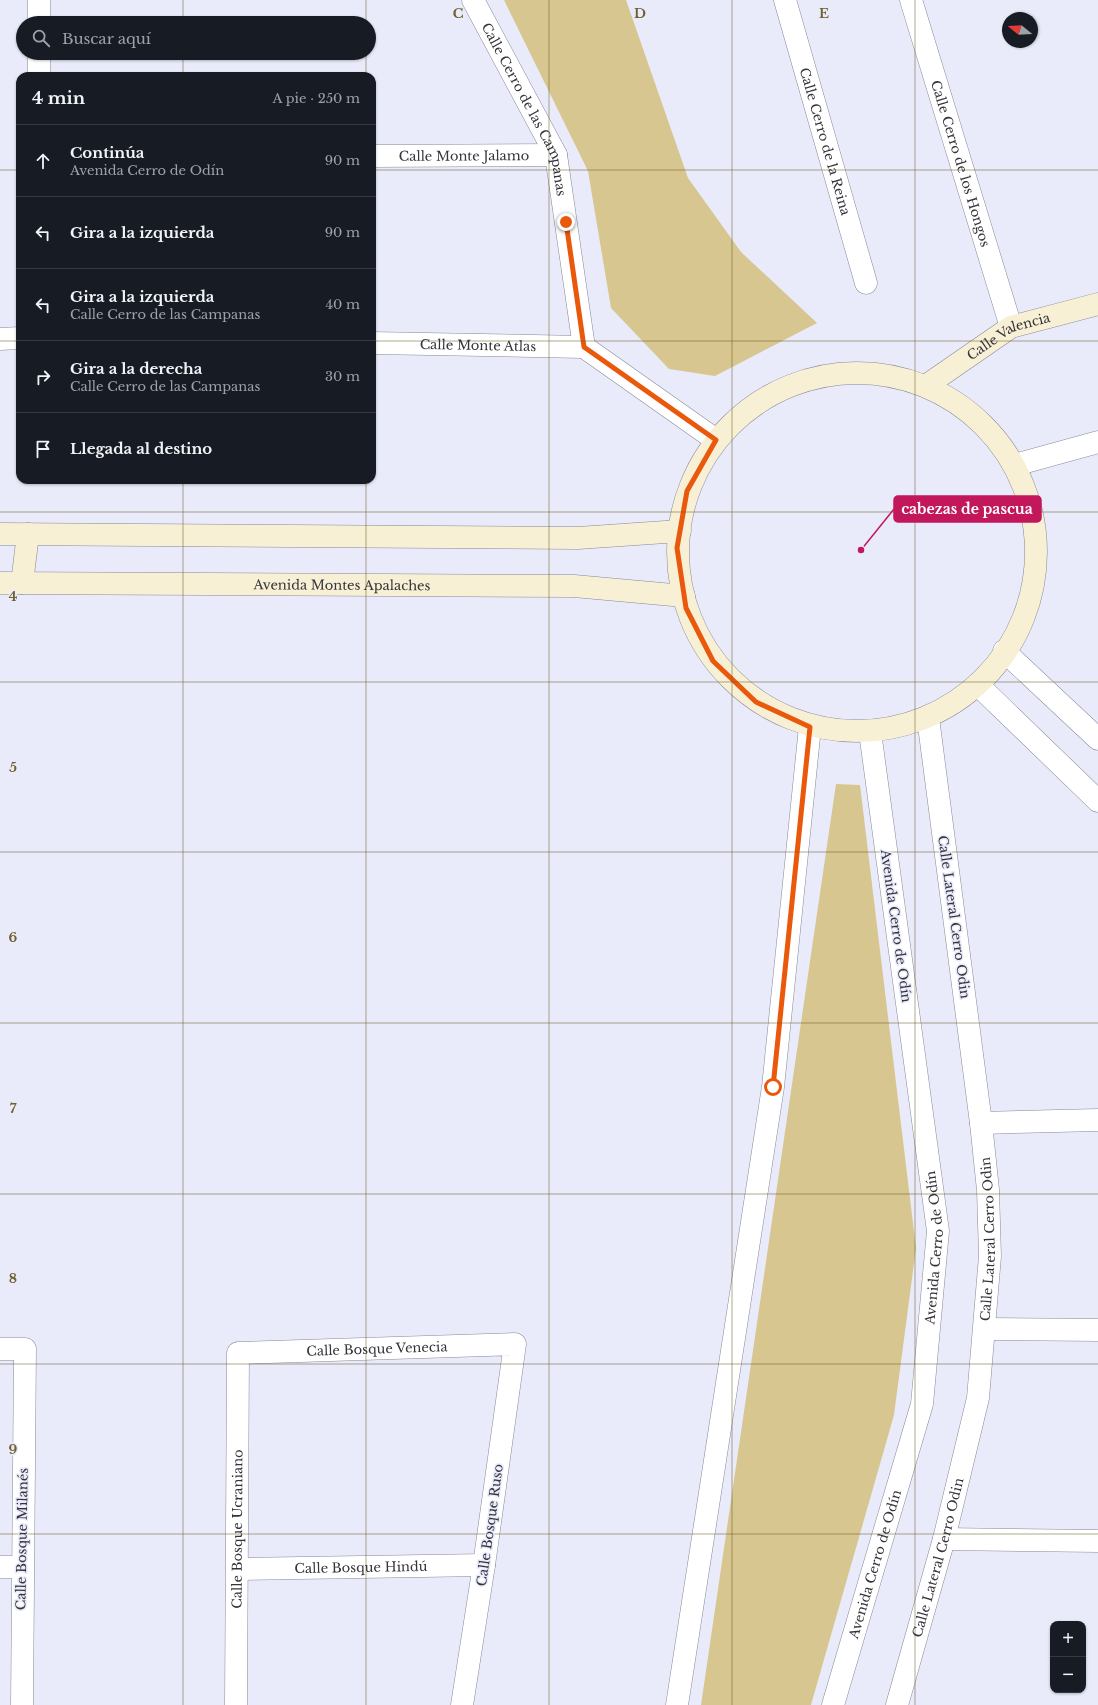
<!DOCTYPE html>
<html lang="es">
<meta charset="utf-8">
<style>
:root{--surface:#171b24;--page:#20242c;--text:#f1f3f6;--muted:#9ea1a6;--line:#363941}
body{margin:0;font-family:"Libre Baskerville",serif;background:var(--page);color:var(--text)}
.controls{position:absolute;right:12px;bottom:12px;display:grid;overflow:hidden;border-radius:8px;box-shadow:0 1px 3px #0004}
.controls button{width:36px;height:36px;display:grid;place-items:center;padding:0;border:0;border-bottom:1px solid var(--line);background:var(--surface);color:var(--text);font:20px sans-serif}
.compass{position:absolute;left:1002px;top:12px;width:36px;height:36px;border-radius:50%;background:var(--surface);box-shadow:0 1px 3px #0004;rotate:288deg}
.stop{position:absolute;width:12px;height:12px;margin:-9px;border:3px solid #ea580c;border-radius:50%;background:#fff}
.stop.end{background:#ea580c;border-color:#fff;box-shadow:0 1px 4px #0008}
.list{margin:0;padding:0;list-style:none}
h2{display:flex;justify-content:space-between;align-items:center;height:52px;margin:0;padding:0 16px;font-size:17px}
h2 small{font-size:13px;font-weight:400;color:var(--muted)}
.list li{display:grid;grid-template-columns:26px 1fr auto;gap:12px;align-items:center;box-sizing:border-box;height:72px;padding:0 16px;border-top:1px solid var(--line)}
.list b{display:block;font-size:15px;white-space:nowrap}
.list p{margin:0;font-size:13px;white-space:nowrap;color:var(--muted)}
.list em{font-size:13px;font-style:normal;color:var(--muted)}
.icon{flex:none;width:22px;height:22px;fill:none;stroke:currentColor;stroke-width:2;stroke-linecap:round;stroke-linejoin:round}
.map{position:relative;flex:none;width:1098px;height:1705px;overflow:hidden}
.search{position:absolute;background:var(--surface);box-shadow:0 1px 3px #0004;left:16px;top:16px;width:360px;height:44px;display:flex;align-items:center;gap:10px;box-sizing:border-box;padding:0 14px;border-radius:22px;color:var(--muted);font-size:15px}
.panel{position:absolute;background:var(--surface);box-shadow:0 1px 3px #0004;left:16px;top:72px;width:360px;height:412px;border-radius:12px}
.map>svg:first-child{display:block}
</style>
<div class="map">
<svg width="1098" height="1705" viewBox="0 0 1098 1705">
<rect width="100%" height="100%" fill="#e9ebfb"/>
<g fill="#d7c68f">
<polygon points="504,0 626,0 688,178 741,252 817,323 715,376 669,369 611,308 588,171"/>
<polygon points="836,784 860,785 916,1248 894,1415 811,1705 701,1705"/>
</g>
<g fill="none" stroke-linecap="round" stroke-linejoin="round">
<defs>
<g id="street">
<path id="s1" d="M473,0l83,155 28,192 132,93"/>
<path id="s2" d="M785,0l81,283"/>
<path id="s3" d="M911,0l100,327"/>
<polyline points="39,23 39,0"/>
<polyline points="39,76 39,53"/>
<path id="s4" d="M372,156l184,-1"/>
<polyline points="0,339 20,338"/>
<path id="s5" d="M372,343l212,4"/>
<polyline points="1015,465 1098,442"/>
<polyline points="1004,651 1098,739"/>
<polyline points="978,685 1098,801"/>
<polyline points="981,1123 1098,1120"/>
<polyline points="985,1329 1098,1330"/>
<polyline points="0,1349 25,1349 22,1705"/>
<polyline points="944,1539 1098,1541"/>
<polyline points="0,1567 22,1567"/>
<path id="s6" d="M238,1569l246,-4"/>
<path id="s7" d="M236,1705l2,-352 277,-9 -31,221 -22,140"/>
<polyline points="677,1705 773,1087 810,727"/>
<path id="s8" d="M833,1705l89,-301 16,-173 -68,-499"/>
<path id="s9" d="M897,1705l47,-166 34,-141 12,-142 -2,-66 -7,-67 -53,-405"/>
</g>
<g id="secondary">
<circle cx="857" cy="552" r="179"/>
<path id="s10" d="M927,385l84,-58 87,-23"/>
<polyline points="0,534 578,538 680,531"/>
<path id="s11" d="M0,583l574,3 110,10"/>
<polyline points="22,583 28,534"/>
</g>
</defs>
<use href="#street" stroke="#878997" stroke-width="23"/>
<use href="#secondary" stroke="#878997" stroke-width="23"/>
<use href="#street" stroke="#fff" stroke-width="22"/>
<use href="#secondary" stroke="#f8f0d5" stroke-width="22"/>
</g>
<g fill="none" stroke-linecap="round" stroke-linejoin="round">
<polyline stroke="#ea580c" stroke-width="5" points="566,222 584,347 716,440 687,491 677,548 686,608 713,661 756,702 810,727 773,1087"/>
</g>
<path fill="none" stroke="#6f602e" stroke-width="1" stroke-opacity="0.55" d="M183,0v23M366,0v23M549,0v1705M732,0v1705M915,0v1705M183,53v23M366,53v23M0,170h20M372,170h726M0,341h20M372,341h726M183,480v1225M366,480v1225M0,512h1098M0,682h1098M0,852h1098M0,1023h1098M0,1194h1098M0,1364h1098M0,1534h1098"/>
<g text-anchor="middle" dominant-baseline="central" stroke-width="3" stroke-linejoin="round" paint-order="stroke">
<g font-size="13" fill="#34343b" stroke="#e9ebfb">
<text stroke="none"><textPath href="#s1" startOffset="122">Calle Cerro de las Campanas</textPath></text>
<text stroke="none"><textPath href="#s2" startOffset="147">Calle Cerro de la Reina</textPath></text>
<text stroke="none"><textPath href="#s4" startOffset="92">Calle Monte Jalamo</textPath></text>
<text stroke="none"><textPath href="#s3" startOffset="171">Calle Cerro de los Hongos</textPath></text>
<text stroke="none"><textPath href="#s10" startOffset="96">Calle Valencia</textPath></text>
<text stroke="none"><textPath href="#s5" startOffset="106">Calle Monte Atlas</textPath></text>
<text stroke="none"><textPath href="#s11" startOffset="342">Avenida Montes Apalaches</textPath></text>
<text transform="translate(954 917) rotate(82)">Calle Lateral Cerro Odin</text>
<text transform="translate(896 926) rotate(82)">Avenida Cerro de Odín</text>
<text stroke="none"><textPath href="#s9" startOffset="477">Calle Lateral Cerro Odin</textPath></text>
<text stroke="none"><textPath href="#s8" startOffset="471">Avenida Cerro de Odín</textPath></text>
<text stroke="none"><textPath href="#s7" startOffset="491">Calle Bosque Venecia</textPath></text>
<text transform="translate(490 1525) rotate(-82)">Calle Bosque Ruso</text>
<text stroke="none"><textPath href="#s7" startOffset="176">Calle Bosque Ucraniano</textPath></text>
<text transform="translate(22 1539) rotate(-89)">Calle Bosque Milanés</text>
<text stroke="none"><textPath href="#s9" startOffset="153">Calle Lateral Cerro Odin</textPath></text>
<text stroke="none"><textPath href="#s8" startOffset="147">Avenida Cerro de Odín</textPath></text>
<text stroke="none"><textPath href="#s6" startOffset="123">Calle Bosque Hindú</textPath></text>
</g>
</g>
<g font-size="13" text-anchor="middle" font-weight="bold" fill="#6f602e" stroke="#e9ebfb" stroke-width="3" stroke-linejoin="round" paint-order="stroke">
<text x="458" y="18">C</text>
<text x="640" y="18">D</text>
<text x="824" y="18">E</text>
<text x="13" y="601">4</text>
<text x="13" y="772">5</text>
<text x="13" y="942">6</text>
<text x="13" y="1113">7</text>
<text x="13" y="1283">8</text>
<text x="13" y="1454">9</text>
</g>
<path fill="none" stroke="#c2185b" stroke-width="1.5" d="M861 550L894 509"/>
<circle fill="#c2185b" stroke="#e9ebfb" stroke-width="1.5" cx="861" cy="550" r="4"/>
<rect fill="#c2185b" stroke="#c2185b" stroke-width="1.5" x="894" y="496" width="147" height="26" rx="4"/>
<g font-size="14" text-anchor="middle" font-weight="bold" fill="#fff">
<text x="967" y="514">cabezas de pascua</text>
</g>
</svg>
<div class="controls">
<button>+</button>
<button>−</button>
</div>
<svg class="compass" viewBox="-18 -18 36 36"><path d="M0-13l5 13h-10z" fill="#e53935"/><path d="M0 13l5-13h-10z" fill="#9ea1a6"/></svg>
<div class="stop" style="left:773px;top:1087px"></div>
<div class="stop end" style="left:566px;top:222px"></div>
<div class="search"><svg class="icon" aria-label="search" viewBox="0 0 24 24"><circle cx="10" cy="10" r="6"/><path d="M15 15l6 6"/></svg>Buscar aquí</div>
<section class="panel">
<h2>4 min<small>A pie · 250 m</small></h2>
<ul class="list">
<li><svg class="icon" aria-label="ahead" viewBox="0 0 24 24"><path d="M12 20V5M6 11l6-6 6 6"/></svg><div><b>Continúa</b><p>Avenida Cerro de Odín</p></div><em>90 m</em></li>
<li><svg class="icon" aria-label="left" viewBox="0 0 24 24"><path d="M17 20v-9H6M10 6l-5 5 5 5"/></svg><div><b>Gira a la izquierda</b></div><em>90 m</em></li>
<li><svg class="icon" aria-label="left" viewBox="0 0 24 24"><path d="M17 20v-9H6M10 6l-5 5 5 5"/></svg><div><b>Gira a la izquierda</b><p>Calle Cerro de las Campanas</p></div><em>40 m</em></li>
<li><svg class="icon" aria-label="right" viewBox="0 0 24 24"><path d="M7 20v-9h11M14 6l5 5-5 5"/></svg><div><b>Gira a la derecha</b><p>Calle Cerro de las Campanas</p></div><em>30 m</em></li>
<li><svg class="icon" aria-label="arrive" viewBox="0 0 24 24"><path d="M6 21V4h12l-3 4 3 4H6"/></svg><div><b>Llegada al destino</b></div></li>
</ul>
</section>
</div>
